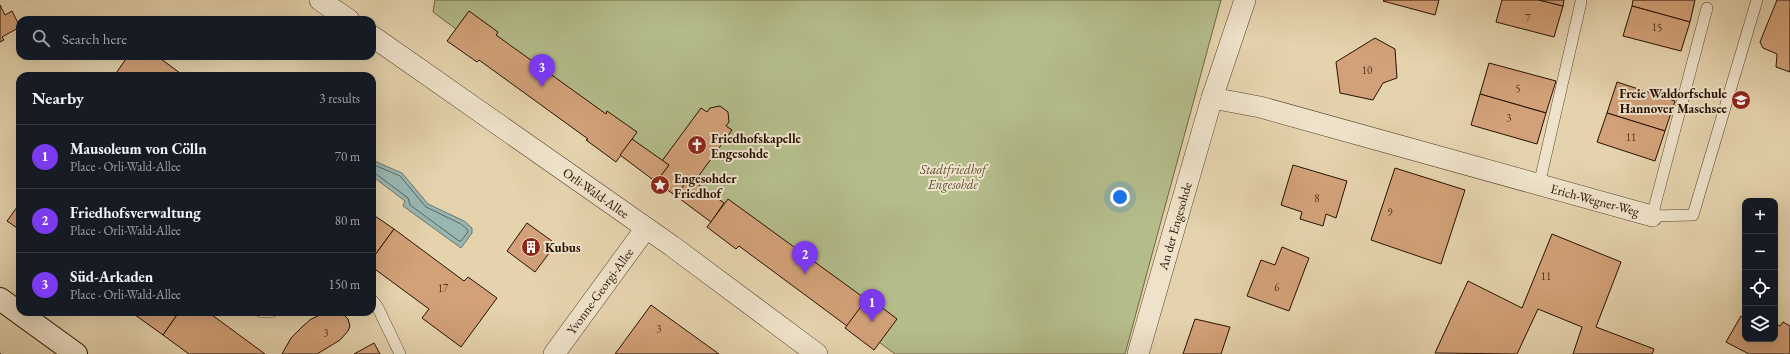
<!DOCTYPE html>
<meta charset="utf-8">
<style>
:root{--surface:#171b24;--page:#20242c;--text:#f1f3f6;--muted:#9ea1a6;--line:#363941;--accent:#7c3aed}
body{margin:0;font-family:"EB Garamond",serif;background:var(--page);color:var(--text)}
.controls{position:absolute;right:12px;bottom:12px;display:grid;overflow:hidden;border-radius:8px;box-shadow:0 4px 16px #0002}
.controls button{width:36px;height:36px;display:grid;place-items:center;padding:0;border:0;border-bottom:1px solid var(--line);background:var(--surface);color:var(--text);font:20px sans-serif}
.you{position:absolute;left:1120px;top:197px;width:14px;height:14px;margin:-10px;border:3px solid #fff;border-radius:50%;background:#1a73e8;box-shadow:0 0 0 6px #1a73e833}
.badge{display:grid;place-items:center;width:26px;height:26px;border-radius:50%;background:var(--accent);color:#fff;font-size:13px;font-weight:700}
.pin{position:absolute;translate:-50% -33px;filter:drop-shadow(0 1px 2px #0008)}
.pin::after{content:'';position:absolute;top:21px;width:14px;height:12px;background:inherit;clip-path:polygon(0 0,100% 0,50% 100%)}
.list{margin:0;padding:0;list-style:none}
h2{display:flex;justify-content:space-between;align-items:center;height:52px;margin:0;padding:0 16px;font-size:17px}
h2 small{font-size:13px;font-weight:400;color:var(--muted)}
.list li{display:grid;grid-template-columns:26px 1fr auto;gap:12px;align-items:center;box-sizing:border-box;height:64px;padding:0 16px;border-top:1px solid var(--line)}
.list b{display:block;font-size:15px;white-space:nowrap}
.list p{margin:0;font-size:13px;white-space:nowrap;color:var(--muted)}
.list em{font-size:13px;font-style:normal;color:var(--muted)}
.icon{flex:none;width:22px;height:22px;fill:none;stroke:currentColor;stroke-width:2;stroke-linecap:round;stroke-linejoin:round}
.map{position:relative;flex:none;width:1790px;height:354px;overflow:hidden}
.search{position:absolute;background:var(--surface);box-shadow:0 4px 16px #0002;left:16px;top:16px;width:360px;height:44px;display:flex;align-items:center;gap:10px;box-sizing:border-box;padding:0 14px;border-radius:12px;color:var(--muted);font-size:15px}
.panel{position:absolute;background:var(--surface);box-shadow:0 4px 16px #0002;left:16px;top:72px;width:360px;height:244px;border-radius:12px}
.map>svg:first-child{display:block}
</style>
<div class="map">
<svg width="1790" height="354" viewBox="0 0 1790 354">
<rect width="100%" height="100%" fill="#e5d3ad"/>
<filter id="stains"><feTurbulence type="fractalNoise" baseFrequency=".005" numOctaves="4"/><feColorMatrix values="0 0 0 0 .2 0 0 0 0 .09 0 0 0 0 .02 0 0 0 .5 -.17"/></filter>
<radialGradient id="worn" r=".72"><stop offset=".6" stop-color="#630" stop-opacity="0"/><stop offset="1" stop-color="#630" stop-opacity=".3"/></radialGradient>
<polygon fill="#b4bc8a" stroke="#6e6646" points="435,0 1221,0 1125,354 895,354 433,12"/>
<polygon fill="#98b6b2" stroke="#6b746b" points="372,160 402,173 428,204 464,221 472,228 472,233 461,248 403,206 405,201 372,176"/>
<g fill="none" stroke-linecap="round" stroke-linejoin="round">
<polyline stroke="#60635a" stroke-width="1" points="372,164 400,176 426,207 461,224 467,229 468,232 461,241 459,241 410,205 408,198 376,174 372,173"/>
</g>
<g fill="#d2a179" stroke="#271001">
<polygon points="1384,0 1439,0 1435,15 1383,1"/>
<polygon points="1502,0 1539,0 1563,6 1554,37 1496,22"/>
<polygon points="1539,0 1564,0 1563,6"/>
<polygon points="1633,0 1695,0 1690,22 1632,6"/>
<polygon points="1777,0 1790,0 1790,72 1776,67 1777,54 1763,48 1760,42"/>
<polygon points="0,5 5,15 12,11 20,27 2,37 4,40 0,42"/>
<polygon points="1632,6 1690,22 1681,51 1623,36"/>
<polygon points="469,11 498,32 496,35 606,114 607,111 637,132 616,162 586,140 588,139 479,60 477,62 447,41"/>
<polygon points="1375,38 1395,49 1397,78 1383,83 1373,100 1340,93 1336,62"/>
<polygon points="128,56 157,56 184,76 114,76"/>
<polygon points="1489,63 1556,81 1546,113 1480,94"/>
<polygon points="1617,82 1675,101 1665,131 1607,113"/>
<polygon points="1480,94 1546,113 1537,144 1471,125"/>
<polygon points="720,106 728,112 729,122 726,126 732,130 695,181 689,178 676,196 656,182 669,165 662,161 701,108 707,112 710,108"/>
<polygon points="1607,113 1665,131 1655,161 1597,142"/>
<polygon points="632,139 669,165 656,182 620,155"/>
<polygon points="1293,165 1347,181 1336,218 1326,214 1323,226 1300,219 1302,212 1281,205"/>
<polygon points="1395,168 1465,190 1441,264 1371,240"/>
<polygon points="689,178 724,203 711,222 676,196"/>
<polygon points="728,199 867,300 847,326 739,246 736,249 707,227"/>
<polygon points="20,203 20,230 7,221"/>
<polygon points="372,214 394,229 372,259"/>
<polygon points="527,223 556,244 535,272 507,251"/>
<polygon points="394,229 464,281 468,277 497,298 461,347 422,318 429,309 372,267 372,259"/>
<polygon points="1552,234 1621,262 1596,327 1654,349 1652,354 1573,354 1582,327 1538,309 1517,354 1435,353 1468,281 1522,308"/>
<polygon points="1282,247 1309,258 1289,311 1247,296 1261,260 1275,265"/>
<polygon points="868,297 897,319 874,350 845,328"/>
<polygon points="651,305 719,354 615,354"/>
<polygon points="131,312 179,312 163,335"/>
<polygon points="179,312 208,312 265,354 189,354 163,335"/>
<polygon points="327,312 341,312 348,319 350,326 348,331 340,340 317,354 282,354 291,338 303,326 311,319"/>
<polygon points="1741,316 1745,318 1745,339 1775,339 1775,323 1780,326 1783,322 1790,326 1790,354 1749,354 1726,342"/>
<polygon points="1195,319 1230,327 1221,354 1183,354"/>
<polygon points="374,343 380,354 354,354"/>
</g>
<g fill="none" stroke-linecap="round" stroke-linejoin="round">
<defs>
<g id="lane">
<polyline points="1707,8 1652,216 1693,215 1757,0"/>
<polyline points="1539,185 1581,2"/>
<polyline points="372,300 377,306 400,354"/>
<polyline points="262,312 271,312"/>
</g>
<g id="street">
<polyline points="320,0 349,20"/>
<polyline points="372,36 672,246 817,354"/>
<polyline points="1212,98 1260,107 1652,216"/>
<polyline points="554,354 646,228"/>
<polyline points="1138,354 1212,98 1245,0"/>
</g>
<polyline id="secondary" points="0,299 76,354"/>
</defs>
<use href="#lane" stroke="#56412c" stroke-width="12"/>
<use href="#street" stroke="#56412c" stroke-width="22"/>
<use href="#secondary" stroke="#271001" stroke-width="24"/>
<use href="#lane" stroke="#eee2ca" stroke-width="11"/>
<use href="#street" stroke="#eee2ca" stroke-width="21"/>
<use href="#secondary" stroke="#eee2ca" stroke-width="22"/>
<polyline stroke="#271001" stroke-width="1" points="0,353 1,354"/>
</g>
<defs>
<symbol id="school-disc" viewBox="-11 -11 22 22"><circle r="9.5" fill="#8f2418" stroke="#eee2ca"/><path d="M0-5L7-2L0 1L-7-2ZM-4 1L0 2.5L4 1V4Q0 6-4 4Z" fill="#fff"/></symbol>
<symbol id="church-disc" viewBox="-11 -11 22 22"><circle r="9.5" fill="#8f2418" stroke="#eee2ca"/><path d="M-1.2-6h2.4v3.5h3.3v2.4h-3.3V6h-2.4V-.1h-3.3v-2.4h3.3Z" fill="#fff"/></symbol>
<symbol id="sight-disc" viewBox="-11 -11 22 22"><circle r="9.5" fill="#8f2418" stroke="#eee2ca"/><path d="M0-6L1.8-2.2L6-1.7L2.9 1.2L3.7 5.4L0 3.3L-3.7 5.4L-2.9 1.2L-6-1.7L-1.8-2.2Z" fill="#fff"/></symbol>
<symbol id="building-disc" viewBox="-11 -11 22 22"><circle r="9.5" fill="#8f2418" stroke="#eee2ca"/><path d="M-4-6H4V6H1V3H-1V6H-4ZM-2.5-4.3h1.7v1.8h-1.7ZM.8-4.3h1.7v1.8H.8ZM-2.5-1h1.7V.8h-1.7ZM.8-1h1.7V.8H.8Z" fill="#fff"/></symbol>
</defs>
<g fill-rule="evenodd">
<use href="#school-disc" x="1730" y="89" width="22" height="22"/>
<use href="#church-disc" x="686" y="134" width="22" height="22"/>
<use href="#sight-disc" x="649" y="174" width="22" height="22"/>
<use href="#building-disc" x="520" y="236" width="22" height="22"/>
</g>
<g text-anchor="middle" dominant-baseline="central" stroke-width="4" stroke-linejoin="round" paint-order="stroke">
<g font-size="11" fill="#52341f">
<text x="1528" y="18">7</text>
<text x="1657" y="27">15</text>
<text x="1367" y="70">10</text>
<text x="1518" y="88">5</text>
<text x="1509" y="118">3</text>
<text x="1631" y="137">11</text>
<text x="1317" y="198">8</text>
<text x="1390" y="212">9</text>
<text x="1546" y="276">11</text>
<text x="1277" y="287">6</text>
<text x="443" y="288">17</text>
<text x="659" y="329">3</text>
<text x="326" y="333">3</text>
</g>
<g font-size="13" font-weight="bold" fill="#271001" stroke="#eee2ca" text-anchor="start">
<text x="1727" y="93" text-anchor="end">Freie Waldorfschule<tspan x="1727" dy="15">Hannover Maschsee</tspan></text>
<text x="711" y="138">Friedhofskapelle<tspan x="711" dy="15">Engesohde</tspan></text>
<text x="674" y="178">Engesohder<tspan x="674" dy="15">Friedhof</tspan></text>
<text x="545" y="247">Kubus</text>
</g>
<g font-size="13" font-style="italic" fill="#584c31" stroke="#eee2ca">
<text x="953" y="169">Stadtfriedhof<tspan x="953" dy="15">Engesohde</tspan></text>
</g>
<g font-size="13" fill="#271001" stroke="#eee2ca">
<text transform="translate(596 193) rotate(35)">Orli-Wald-Allee</text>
<text transform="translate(1595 200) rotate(15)">Erich-Wegner-Weg</text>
<text transform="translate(1175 226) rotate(-74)">An der Engesohde</text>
<text transform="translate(600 291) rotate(-54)">Yvonne-Georgi-Allee</text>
</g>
</g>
<rect width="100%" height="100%" filter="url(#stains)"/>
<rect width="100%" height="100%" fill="url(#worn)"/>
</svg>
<div class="controls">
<button>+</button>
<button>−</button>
<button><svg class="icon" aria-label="locate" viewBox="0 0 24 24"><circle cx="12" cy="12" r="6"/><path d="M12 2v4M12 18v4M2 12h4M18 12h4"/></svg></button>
<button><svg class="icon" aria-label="layers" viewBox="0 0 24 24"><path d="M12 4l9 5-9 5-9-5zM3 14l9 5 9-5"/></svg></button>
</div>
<div class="you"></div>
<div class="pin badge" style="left:872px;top:322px">1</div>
<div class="pin badge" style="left:805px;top:274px">2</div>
<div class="pin badge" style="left:542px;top:87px">3</div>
<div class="search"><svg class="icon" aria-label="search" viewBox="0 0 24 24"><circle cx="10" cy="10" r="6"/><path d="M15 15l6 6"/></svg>Search here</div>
<section class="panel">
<h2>Nearby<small>3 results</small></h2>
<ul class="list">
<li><span class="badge">1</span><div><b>Mausoleum von Cölln</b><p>Place · Orli-Wald-Allee</p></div><em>70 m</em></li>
<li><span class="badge">2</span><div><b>Friedhofsverwaltung</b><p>Place · Orli-Wald-Allee</p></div><em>80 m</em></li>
<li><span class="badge">3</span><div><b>Süd-Arkaden</b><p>Place · Orli-Wald-Allee</p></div><em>150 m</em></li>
</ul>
</section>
</div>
